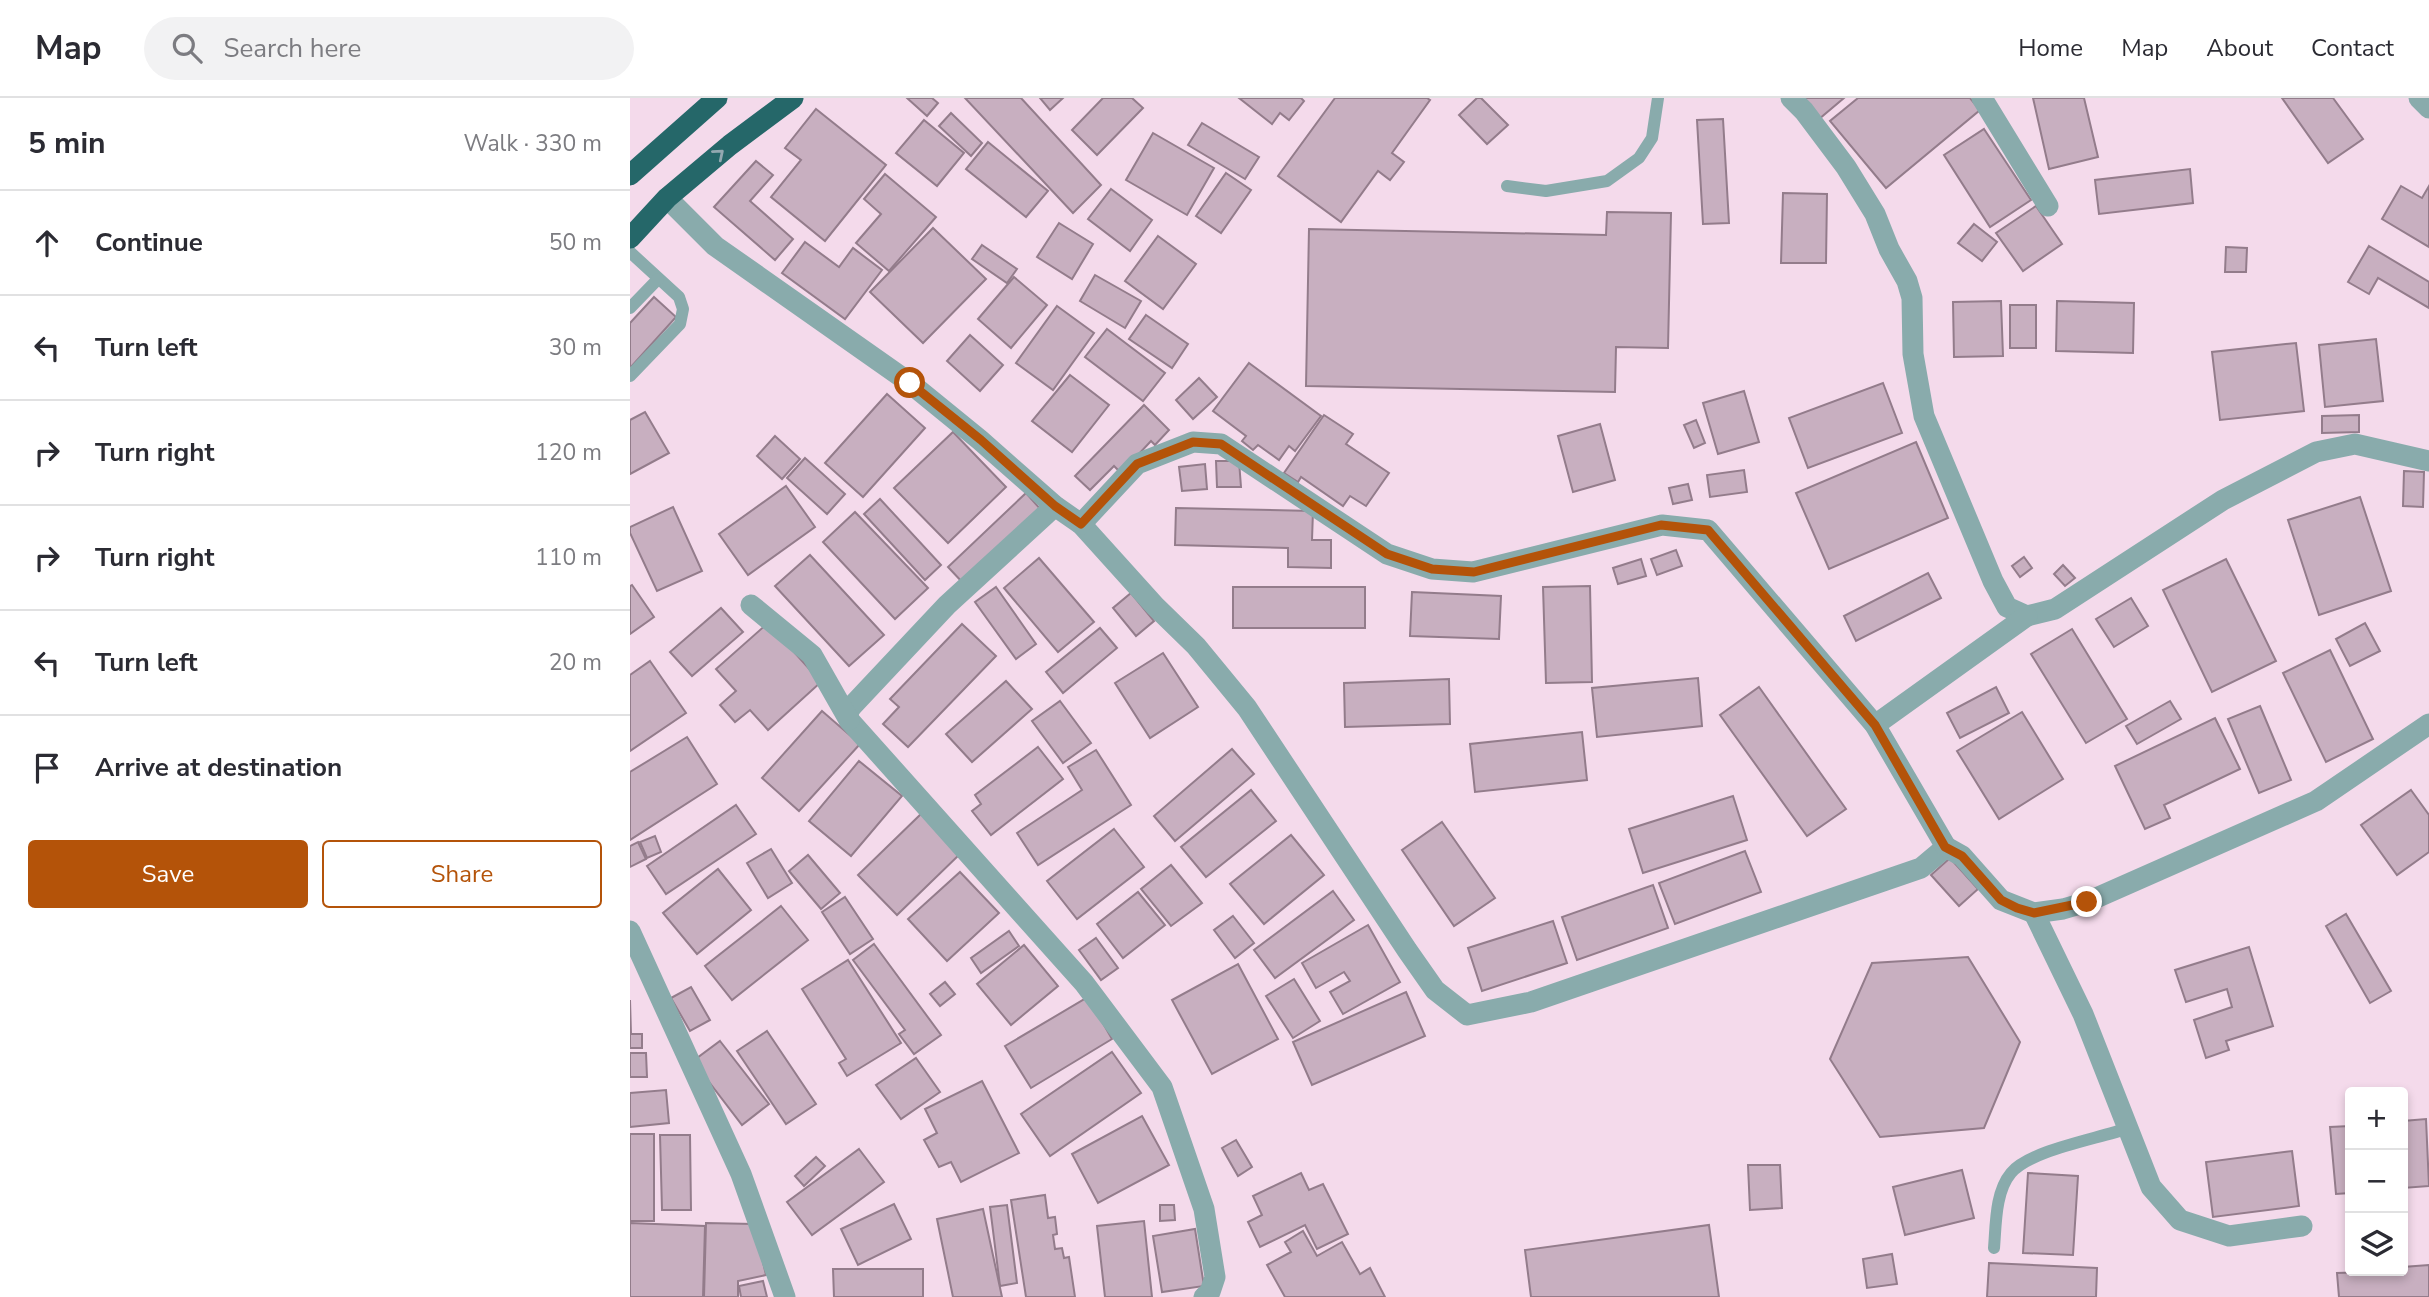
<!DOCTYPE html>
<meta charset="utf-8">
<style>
:root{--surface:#fff;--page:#f2f2f3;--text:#2b2b33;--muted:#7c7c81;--line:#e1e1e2;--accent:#b45309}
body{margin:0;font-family:"Nunito Sans",sans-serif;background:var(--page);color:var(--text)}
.controls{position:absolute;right:21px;bottom:21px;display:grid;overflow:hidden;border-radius:7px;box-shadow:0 4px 10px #0003}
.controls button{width:63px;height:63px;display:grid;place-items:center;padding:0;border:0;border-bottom:2px solid var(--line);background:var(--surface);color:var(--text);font:35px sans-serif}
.stop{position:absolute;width:21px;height:21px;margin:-16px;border:5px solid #b45309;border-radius:50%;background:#fff}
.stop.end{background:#b45309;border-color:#fff;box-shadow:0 2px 7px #0008}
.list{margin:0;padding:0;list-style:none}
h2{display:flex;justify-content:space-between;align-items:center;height:91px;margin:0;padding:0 28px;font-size:30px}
h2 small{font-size:23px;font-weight:400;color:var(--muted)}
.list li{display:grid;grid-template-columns:46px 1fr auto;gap:21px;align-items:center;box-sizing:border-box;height:105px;padding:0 28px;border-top:2px solid var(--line)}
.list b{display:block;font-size:26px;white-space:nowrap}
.list em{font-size:23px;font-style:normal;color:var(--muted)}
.actions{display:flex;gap:14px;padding:21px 28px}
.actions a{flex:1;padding:16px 0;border:2px solid var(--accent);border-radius:7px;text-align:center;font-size:24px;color:var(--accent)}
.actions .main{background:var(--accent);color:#fff}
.icon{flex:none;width:38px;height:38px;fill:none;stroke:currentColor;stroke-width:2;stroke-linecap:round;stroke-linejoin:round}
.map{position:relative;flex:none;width:1799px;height:1199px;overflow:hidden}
header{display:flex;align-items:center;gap:42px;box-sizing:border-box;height:98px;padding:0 35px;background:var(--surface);border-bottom:2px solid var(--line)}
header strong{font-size:33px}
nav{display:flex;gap:38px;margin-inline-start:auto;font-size:24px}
.search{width:490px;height:63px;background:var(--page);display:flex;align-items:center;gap:18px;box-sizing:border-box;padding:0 24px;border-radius:38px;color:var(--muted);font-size:26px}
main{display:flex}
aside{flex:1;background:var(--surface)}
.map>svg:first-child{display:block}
</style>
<header>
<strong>Map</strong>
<div class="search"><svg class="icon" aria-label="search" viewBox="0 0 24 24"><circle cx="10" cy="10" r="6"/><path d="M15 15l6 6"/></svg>Search here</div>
<nav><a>Home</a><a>Map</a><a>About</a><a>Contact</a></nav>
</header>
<main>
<aside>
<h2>5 min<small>Walk · 330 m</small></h2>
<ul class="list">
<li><svg class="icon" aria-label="ahead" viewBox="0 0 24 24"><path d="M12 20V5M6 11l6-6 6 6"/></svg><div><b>Continue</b></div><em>50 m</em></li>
<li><svg class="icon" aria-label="left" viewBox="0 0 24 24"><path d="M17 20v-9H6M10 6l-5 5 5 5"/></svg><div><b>Turn left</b></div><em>30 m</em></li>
<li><svg class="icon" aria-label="right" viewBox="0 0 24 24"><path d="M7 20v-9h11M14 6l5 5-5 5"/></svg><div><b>Turn right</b></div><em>120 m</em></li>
<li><svg class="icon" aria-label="right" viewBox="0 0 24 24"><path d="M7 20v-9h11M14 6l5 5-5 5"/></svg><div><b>Turn right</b></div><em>110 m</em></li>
<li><svg class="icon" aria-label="left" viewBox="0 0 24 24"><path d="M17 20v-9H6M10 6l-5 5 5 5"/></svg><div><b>Turn left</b></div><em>20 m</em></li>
<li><svg class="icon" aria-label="arrive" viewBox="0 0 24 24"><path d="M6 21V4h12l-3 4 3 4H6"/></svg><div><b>Arrive at destination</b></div></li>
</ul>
<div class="actions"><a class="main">Save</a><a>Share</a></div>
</aside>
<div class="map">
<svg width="1799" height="1199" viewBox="0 0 1799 1199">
<rect width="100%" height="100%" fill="#f4daeb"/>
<g fill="#c8afc0" stroke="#937c8b" stroke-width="2">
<polygon points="277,0 302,0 308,5 297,18"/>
<polygon points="335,0 391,0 471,87 443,115"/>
<polygon points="410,0 433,0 420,12"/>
<polygon points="473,0 502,0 513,10 467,57 442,32"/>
<polygon points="609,0 671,0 674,3 659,22 650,15 642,26"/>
<polygon points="705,0 797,0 800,2 762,55 774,64 760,82 748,73 711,124 648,78"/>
<polygon points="847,0 851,0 878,27 857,46 829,17"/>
<polygon points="1171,0 1214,0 1189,21"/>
<polygon points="1228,0 1340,0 1350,12 1256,90 1200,23"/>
<polygon points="1403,0 1454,0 1468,59 1419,71"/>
<polygon points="1652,0 1703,0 1733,41 1698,65"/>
<polygon points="186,11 256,67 195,143 141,99 171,62 155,50"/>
<polygon points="321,15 352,45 341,58 309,28"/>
<polygon points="1093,21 1099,125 1073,126 1067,22"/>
<polygon points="294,22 334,55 307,88 266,55"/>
<polygon points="572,25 629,59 615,81 558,47"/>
<polygon points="1354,31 1401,102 1360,129 1314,57"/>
<polygon points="523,35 584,70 557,117 496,82"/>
<polygon points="358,44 418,93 396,119 336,71"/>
<polygon points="126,63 143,77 120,103 163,141 145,162 84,109"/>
<polygon points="1560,71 1563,105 1469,116 1465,82"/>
<polygon points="596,75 621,92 591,135 566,118"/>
<polygon points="255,76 306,119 259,173 226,145 251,116 234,101"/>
<polygon points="1771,88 1792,100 1799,88 1799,149 1752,121"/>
<polygon points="481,91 522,122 500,153 458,121"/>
<polygon points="1153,95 1197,96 1196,165 1151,165"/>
<polygon points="1406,108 1432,146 1393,173 1366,135"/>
<polygon points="977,114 1041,115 1038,250 986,249 985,294 676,288 679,131 976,137"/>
<polygon points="429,125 463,146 442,181 407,159"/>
<polygon points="1344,126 1367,144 1352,163 1328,145"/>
<polygon points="303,130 356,181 293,245 240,194"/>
<polygon points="528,138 566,166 533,211 495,183"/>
<polygon points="175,144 209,169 223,150 252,172 215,221 152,175"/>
<polygon points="352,147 387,171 377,185 342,161"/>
<polygon points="1739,148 1799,184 1799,210 1748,180 1739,196 1718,184"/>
<polygon points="1596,149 1617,150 1616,174 1595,174"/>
<polygon points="465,177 511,203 495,230 450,203"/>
<polygon points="384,179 417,207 381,250 348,221"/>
<polygon points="24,199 46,219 0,270 0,225"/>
<polygon points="1371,203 1373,258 1324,259 1323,204"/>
<polygon points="1427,203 1504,205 1503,255 1426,253"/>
<rect x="1380" y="207" width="26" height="43"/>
<polygon points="427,208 464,235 423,292 386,265"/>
<polygon points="516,217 558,246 542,270 499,241"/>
<polygon points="477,231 535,275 513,303 455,259"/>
<polygon points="340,237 373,267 350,293 317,263"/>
<polygon points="1746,241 1753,303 1695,309 1689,247"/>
<polygon points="1666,245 1674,313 1590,322 1582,254"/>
<polygon points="619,265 691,318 665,353 659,348 649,362 628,347 623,352 612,343 616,338 583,313"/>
<polygon points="440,277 479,307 442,354 402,323"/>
<polygon points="569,280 587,299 563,321 546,302"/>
<polygon points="1253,285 1272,335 1178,370 1159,320"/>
<polygon points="1114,293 1129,344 1088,356 1073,305"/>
<polygon points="257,296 295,330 233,399 195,365"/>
<polygon points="514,307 539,332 525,347 521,343 491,375 484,368 460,392 445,378"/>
<polygon points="15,314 39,355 0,376 0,322"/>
<polygon points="694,317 723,336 716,346 759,375 736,408 720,398 713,408 671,379 668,384 654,375"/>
<polygon points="1729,317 1729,334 1692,335 1692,318"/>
<polygon points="1066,322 1075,345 1064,350 1054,327"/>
<polygon points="970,326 985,382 943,394 928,338"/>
<polygon points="323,334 376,389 318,445 264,390"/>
<polygon points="145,338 170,361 152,381 127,358"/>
<polygon points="1286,344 1318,420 1199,471 1166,395"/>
<polygon points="175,360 215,396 197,416 157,380"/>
<polygon points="586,363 609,363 611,389 587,389"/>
<polygon points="575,366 577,391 552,393 549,369"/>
<polygon points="1114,372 1117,394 1080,399 1077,377"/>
<polygon points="1774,373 1794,374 1793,409 1773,408"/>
<polygon points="1058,386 1062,402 1043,406 1039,390"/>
<polygon points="156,388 185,429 118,477 89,436"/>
<polygon points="396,395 412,413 334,486 318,469"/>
<polygon points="1730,399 1761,493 1689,517 1658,422"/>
<polygon points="250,401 311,467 295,482 234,416"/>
<polygon points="43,409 72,473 27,493 0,435 0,429"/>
<polygon points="546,410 683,413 682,442 701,442 701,470 658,469 658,450 545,447"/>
<polygon points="225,414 298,490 265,521 193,444"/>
<polygon points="1046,452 1052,468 1027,477 1021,461"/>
<polygon points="180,457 254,537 219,568 145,488"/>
<polygon points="1394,459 1402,470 1390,479 1382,468"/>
<polygon points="409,460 464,524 428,554 374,490"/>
<polygon points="1011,461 1016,478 988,486 983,470"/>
<polygon points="1596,461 1646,563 1582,594 1533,492"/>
<polygon points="1433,467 1445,480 1435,488 1424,476"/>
<polygon points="1298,475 1311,500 1226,543 1214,518"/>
<polygon points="2,487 24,519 0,536 0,488"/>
<polygon points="960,488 962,584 916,585 913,489"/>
<polygon points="366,489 406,546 386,561 345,504"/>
<rect x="603" y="489" width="132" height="41"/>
<polygon points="782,494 871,498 869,541 780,538"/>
<polygon points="501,495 524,523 506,538 483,510"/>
<polygon points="1501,500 1518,528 1484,549 1466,521"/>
<polygon points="91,510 113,534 62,578 40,554"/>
<polygon points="138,525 191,584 138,632 120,612 105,624 90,607 106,593 86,571"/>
<polygon points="1735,525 1750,553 1720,568 1706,541"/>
<polygon points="332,526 366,558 278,649 253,626 269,609 260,601"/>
<polygon points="470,530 487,550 433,595 416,574"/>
<polygon points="1442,531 1497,621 1456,645 1401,556"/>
<polygon points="1700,552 1743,641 1696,664 1653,575"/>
<polygon points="533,555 568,609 520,640 485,585"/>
<polygon points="20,563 56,615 0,653 0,577"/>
<polygon points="1068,580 1072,628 967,639 962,590"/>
<polygon points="819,581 820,626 715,629 714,585"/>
<polygon points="376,583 402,611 342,664 316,636"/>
<polygon points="1129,589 1216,711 1177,738 1090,617"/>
<polygon points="1366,589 1379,615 1330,640 1317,615"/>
<polygon points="430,603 461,645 433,665 402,623"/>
<polygon points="1540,603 1551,621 1507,646 1496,628"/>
<polygon points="1630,608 1661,682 1629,695 1598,621"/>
<polygon points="192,613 230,646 169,713 132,680"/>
<polygon points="1392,614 1433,681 1369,721 1327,653"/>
<polygon points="1585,620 1610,671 1534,707 1540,720 1515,731 1485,668"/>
<polygon points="952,634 957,682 845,694 840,646"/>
<polygon points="57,639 87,686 0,742 0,674"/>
<polygon points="408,649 433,681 361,737 342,713 351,706 345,697"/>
<polygon points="602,651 624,676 545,743 524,718"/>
<polygon points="466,652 501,707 408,767 387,735 452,692 438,669"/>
<polygon points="229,663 272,698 221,758 179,723"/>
<polygon points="621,692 646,723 576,779 551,749"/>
<polygon points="1781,692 1799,717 1799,754 1767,777 1731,727"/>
<polygon points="1103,698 1117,742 1013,775 999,731"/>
<polygon points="106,707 126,736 36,796 17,768"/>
<polygon points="292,715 331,755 267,817 228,777"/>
<polygon points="812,724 865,800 824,828 772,752"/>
<polygon points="484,731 514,769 447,821 417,783"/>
<polygon points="661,737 694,777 634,826 600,786"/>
<polygon points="25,738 31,754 17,760 10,744"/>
<polygon points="8,744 16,761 0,769 0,748"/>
<polygon points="141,751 162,785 138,800 117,765"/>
<polygon points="1115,753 1131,794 1045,826 1029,785"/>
<polygon points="178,757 210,795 191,811 159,773"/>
<polygon points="1320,760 1348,791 1329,808 1301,777"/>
<polygon points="541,767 572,805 541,828 511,791"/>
<polygon points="88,771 121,812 67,856 33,815"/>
<polygon points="330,774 369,815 317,863 278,821"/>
<polygon points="1023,787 1038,830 947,862 932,819"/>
<polygon points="703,793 724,822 645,880 624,852"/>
<polygon points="508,794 535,827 493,860 467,826"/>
<polygon points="215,799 243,841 220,856 192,814"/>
<polygon points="151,808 178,842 102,902 75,868"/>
<polygon points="1716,816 1761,893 1740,905 1696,828"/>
<polygon points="603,818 624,845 605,860 584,832"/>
<polygon points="923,823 937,865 852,893 838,850"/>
<polygon points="738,827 770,884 713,916 700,894 720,883 714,874 686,890 672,865"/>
<polygon points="379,833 389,848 351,875 341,860"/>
<polygon points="466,840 488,870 471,882 449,852"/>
<polygon points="244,846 311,937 284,956 269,936 275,932 223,862"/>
<polygon points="394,847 428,888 381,927 347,886"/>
<polygon points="1619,849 1643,928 1596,943 1599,952 1576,960 1564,922 1602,909 1597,891 1556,904 1545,872"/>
<polygon points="1338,859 1390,944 1354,1030 1250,1039 1200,961 1242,865"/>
<polygon points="218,862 271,945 217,978 209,965 216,961 172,891"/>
<polygon points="608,866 648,941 582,976 542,902"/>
<polygon points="664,881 690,923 663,940 636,898"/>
<polygon points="315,884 325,896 310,908 300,896"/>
<polygon points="61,889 80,922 60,933 41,900"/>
<polygon points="776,894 795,938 682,987 663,944"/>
<polygon points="458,899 482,941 401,990 375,948"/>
<polygon points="0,902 1,936 12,936 12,950 0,950"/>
<polygon points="137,933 186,1006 156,1026 107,953"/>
<polygon points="90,943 139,1006 112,1027 63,963"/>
<polygon points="482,954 511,995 420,1058 391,1016"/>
<polygon points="0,955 16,955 17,979 0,979"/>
<polygon points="286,960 310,994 271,1021 246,987"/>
<polygon points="352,983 389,1055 331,1084 321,1064 309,1069 294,1042 307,1035 295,1011"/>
<polygon points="36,992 39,1025 0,1029 0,995"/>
<polygon points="512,1018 539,1067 468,1105 442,1056"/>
<polygon points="1796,1021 1799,1088 1773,1090 1773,1023"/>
<polygon points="1720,1028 1720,1095 1706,1096 1700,1029"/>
<rect x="0" y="1036" width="24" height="87"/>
<polygon points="30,1037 60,1037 61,1112 32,1112"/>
<polygon points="606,1042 622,1069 608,1078 592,1050"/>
<polygon points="229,1051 254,1084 182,1137 157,1104"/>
<polygon points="1662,1053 1669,1108 1583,1119 1576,1064"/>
<polygon points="186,1059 195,1068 174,1088 165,1078"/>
<polygon points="1118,1067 1150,1067 1152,1110 1120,1112"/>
<polygon points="1332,1072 1344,1120 1275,1137 1263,1089"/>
<polygon points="671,1075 679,1092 693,1086 718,1136 687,1151 675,1127 630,1149 618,1124 632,1117 623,1098"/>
<polygon points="1398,1075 1448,1078 1443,1157 1393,1155"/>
<polygon points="415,1097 418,1120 425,1119 427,1136 423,1137 425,1151 432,1150 434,1160 439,1159 445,1199 396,1199 381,1102"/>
<polygon points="264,1106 281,1141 228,1167 211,1131"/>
<polygon points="377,1107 387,1185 370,1188 360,1109"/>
<polygon points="530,1107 544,1107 545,1122 530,1123"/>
<polygon points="353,1111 372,1199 323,1199 307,1121"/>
<polygon points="514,1123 522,1199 475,1199 467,1128"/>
<polygon points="0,1125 75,1128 73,1199 0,1199"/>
<polygon points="76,1125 124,1126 136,1177 108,1183 108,1199 74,1199"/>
<polygon points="1079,1127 1089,1199 901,1199 895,1152"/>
<polygon points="565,1131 574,1188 532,1194 523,1138"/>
<polygon points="673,1133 687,1158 712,1144 730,1176 740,1170 755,1199 655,1199 637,1167 661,1154 655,1144"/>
<polygon points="1262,1156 1267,1186 1237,1190 1233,1161"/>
<polygon points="1359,1165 1467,1170 1466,1199 1357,1199"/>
<polygon points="1799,1167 1799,1199 1709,1199 1707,1175 1773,1173 1773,1169"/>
<polygon points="203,1171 293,1171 293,1199 204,1199"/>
<polygon points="133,1183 137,1199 111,1199 109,1188"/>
</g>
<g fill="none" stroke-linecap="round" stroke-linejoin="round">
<g stroke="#89abac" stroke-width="12">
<polyline points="877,88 916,93 977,83 1009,60 1022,40 1028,0"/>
<polyline points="0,154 49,199 53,211 50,226 0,278"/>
<polyline points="0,210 28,181"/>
<path d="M1364,1150c2,-23 1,-56 17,-75 19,-23 87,-34 117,-45"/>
</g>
<g stroke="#89abac" stroke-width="21">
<polyline points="1161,0 1174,13 1216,69 1245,116 1259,151 1277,183 1282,200 1283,256 1294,318 1363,483 1377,509 1397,518 1425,511 1593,402 1686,354 1725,346 1799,363"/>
<polyline points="1352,0 1418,108"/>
<polyline points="1789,0 1799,10"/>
<polyline points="37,100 85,148 280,285 350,342 425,408 451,426 525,508 566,548 617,610 777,852 805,892 837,917 901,904 1291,770 1316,749 1332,758 1371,802 1404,815 1433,811 1457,804 1686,703 1799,626"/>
<polyline points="425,408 317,507 223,607 218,613 219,622 454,885 532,989 574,1111 585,1179 580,1194 574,1199"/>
<polyline points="451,426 507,366 563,344 591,346 757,456 802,471 843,474 1032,427 1078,432 1245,627 1316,749"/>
<polyline points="121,507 182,557 219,622"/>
<polyline points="1245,627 1397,518"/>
<polyline points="1404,815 1453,916 1521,1089 1550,1122 1599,1138 1672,1128"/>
<polyline points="0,833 111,1076 155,1199"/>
</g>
<g stroke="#256769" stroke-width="21">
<polyline points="0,77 87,0"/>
<polyline points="0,140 37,100 100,47 163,0"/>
</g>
</g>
<defs><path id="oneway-chevron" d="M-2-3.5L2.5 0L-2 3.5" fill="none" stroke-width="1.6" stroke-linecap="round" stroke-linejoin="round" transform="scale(1.75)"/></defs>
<use stroke="#92a8b0" href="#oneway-chevron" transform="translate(89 56) rotate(-40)"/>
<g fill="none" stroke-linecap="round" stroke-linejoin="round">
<polyline stroke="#b45309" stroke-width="9" points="280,285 351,342 425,408 451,426 507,366 563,344 591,346 757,456 802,471 844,474 1031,427 1078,432 1245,627 1315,749 1332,758 1371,802 1387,810 1404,815 1457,804"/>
</g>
</svg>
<div class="controls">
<button>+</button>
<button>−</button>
<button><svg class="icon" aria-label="layers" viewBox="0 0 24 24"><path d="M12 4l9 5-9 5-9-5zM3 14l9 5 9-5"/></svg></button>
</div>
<div class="stop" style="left:280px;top:285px"></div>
<div class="stop end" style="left:1457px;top:804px"></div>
</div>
</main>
